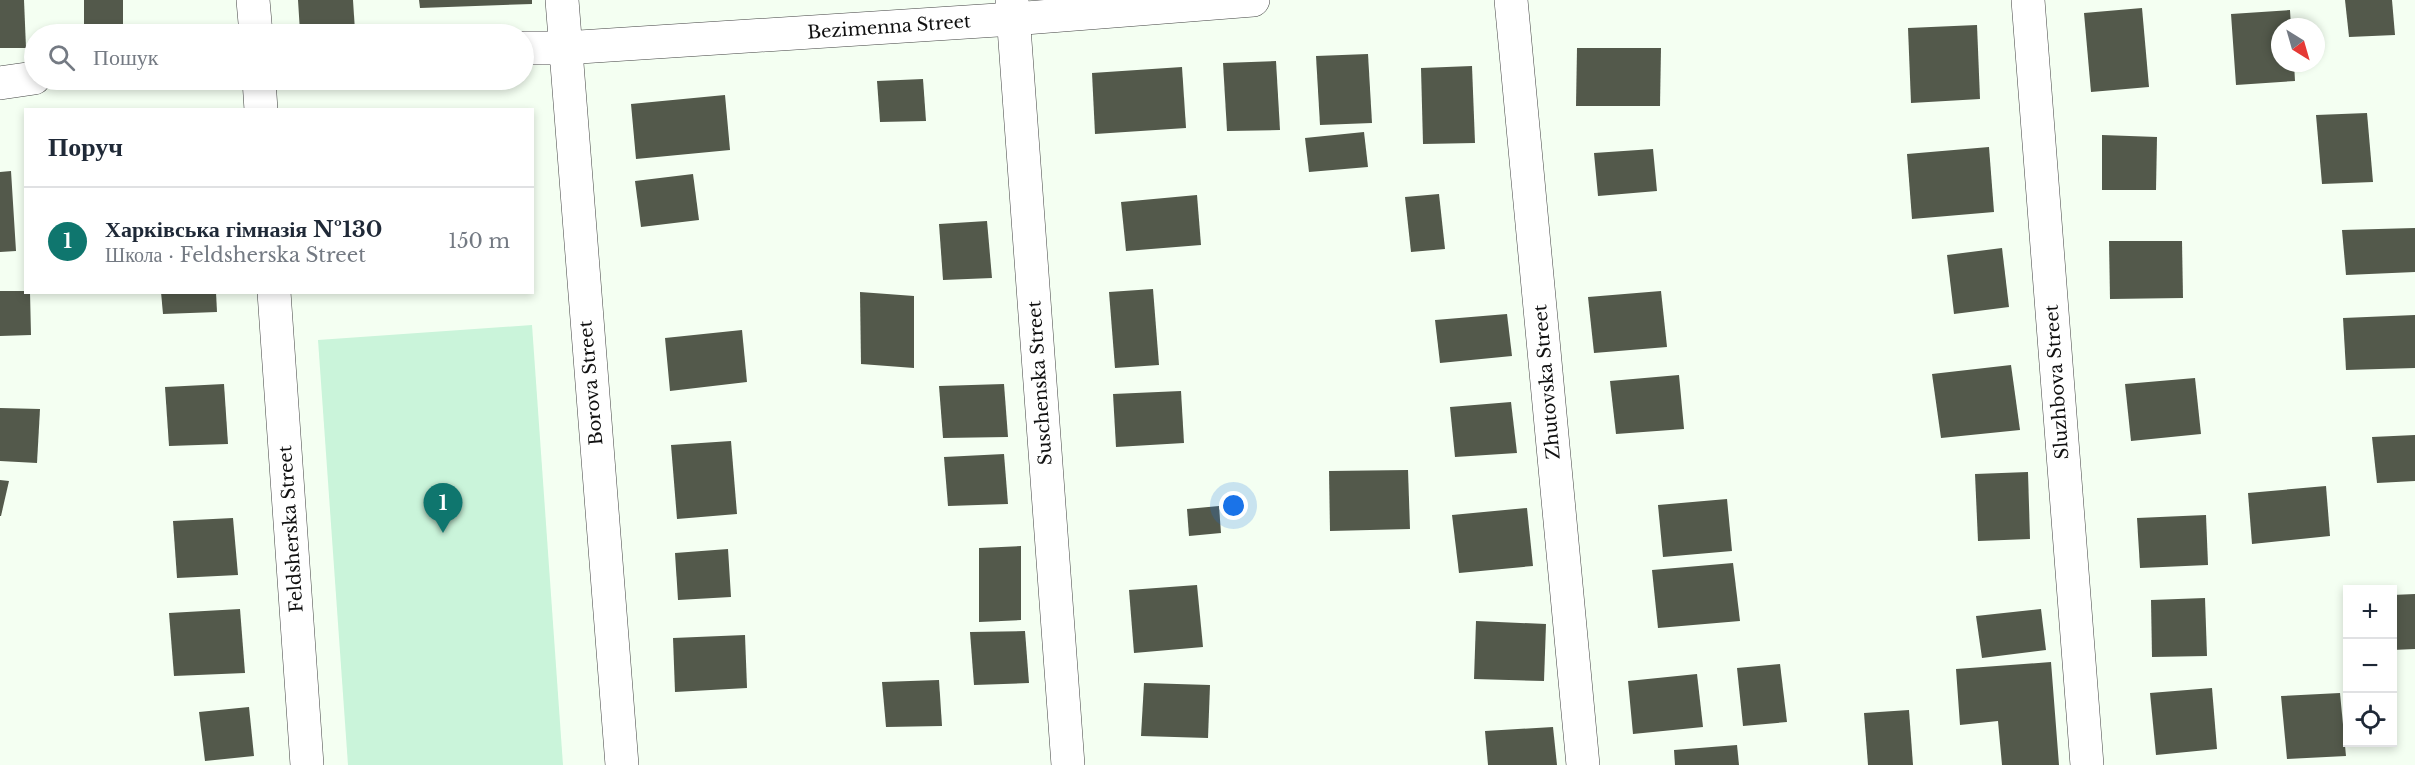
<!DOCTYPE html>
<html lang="uk">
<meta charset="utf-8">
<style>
:root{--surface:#fff;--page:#f2f2f3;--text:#1f2937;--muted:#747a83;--line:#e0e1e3;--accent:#0f766e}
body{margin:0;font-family:"Libre Baskerville",serif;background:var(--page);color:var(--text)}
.controls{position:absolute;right:18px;bottom:18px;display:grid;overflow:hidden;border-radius:0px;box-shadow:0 3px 9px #0003}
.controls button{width:54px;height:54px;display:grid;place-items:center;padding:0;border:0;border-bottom:2px solid var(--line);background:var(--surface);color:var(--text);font:30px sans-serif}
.compass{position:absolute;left:2271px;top:18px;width:54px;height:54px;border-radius:50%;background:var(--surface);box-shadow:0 3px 9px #0003;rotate:143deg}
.you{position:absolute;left:1234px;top:506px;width:21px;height:21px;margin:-15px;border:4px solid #fff;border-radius:50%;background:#1a73e8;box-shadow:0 0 0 9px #1a73e833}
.badge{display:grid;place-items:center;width:39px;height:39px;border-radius:50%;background:var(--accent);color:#fff;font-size:20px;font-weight:700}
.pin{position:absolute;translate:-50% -50px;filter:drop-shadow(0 2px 3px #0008)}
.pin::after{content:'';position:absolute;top:32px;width:21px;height:18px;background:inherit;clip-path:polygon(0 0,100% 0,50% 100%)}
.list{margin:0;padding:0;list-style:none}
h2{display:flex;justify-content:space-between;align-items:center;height:78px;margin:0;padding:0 24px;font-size:26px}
h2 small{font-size:20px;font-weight:400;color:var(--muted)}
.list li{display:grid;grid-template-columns:39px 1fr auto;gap:18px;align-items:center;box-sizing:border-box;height:108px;padding:0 24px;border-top:2px solid var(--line)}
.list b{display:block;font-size:22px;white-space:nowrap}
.list p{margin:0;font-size:20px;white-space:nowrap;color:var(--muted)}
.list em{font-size:20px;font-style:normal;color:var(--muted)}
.icon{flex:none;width:33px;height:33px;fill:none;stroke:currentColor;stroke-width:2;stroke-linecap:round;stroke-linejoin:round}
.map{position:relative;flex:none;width:2415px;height:765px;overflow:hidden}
.search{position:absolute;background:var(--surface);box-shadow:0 3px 9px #0003;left:24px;top:24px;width:510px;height:66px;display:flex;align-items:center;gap:15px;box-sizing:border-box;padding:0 21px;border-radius:33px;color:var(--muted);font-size:22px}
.panel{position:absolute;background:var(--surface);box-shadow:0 3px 9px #0003;left:24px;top:108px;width:510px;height:186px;border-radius:0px}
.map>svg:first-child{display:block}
</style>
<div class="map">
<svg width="2415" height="765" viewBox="0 0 2415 765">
<rect width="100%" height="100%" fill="#f4fff2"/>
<polygon fill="#caf4da" points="532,325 563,765 348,765 318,340"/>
<g fill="#53594b">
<polygon points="0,0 24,0 26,48 0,48"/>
<rect x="84" y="0" width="39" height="34"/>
<polygon points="298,0 353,0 355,31 300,32"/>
<polygon points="419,0 532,0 532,4 420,8"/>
<polygon points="2345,0 2392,0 2395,35 2349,37"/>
<polygon points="2142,8 2149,87 2091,92 2084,13"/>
<polygon points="2290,10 2291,27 2280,27 2280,63 2294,63 2295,81 2236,85 2231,14"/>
<polygon points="1977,25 1980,99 1911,103 1908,28"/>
<polygon points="1577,48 1661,48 1660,106 1576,106"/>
<polygon points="1368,54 1372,123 1320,125 1316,56"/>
<polygon points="1276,61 1280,130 1227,131 1223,63"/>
<polygon points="1472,66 1475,143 1423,144 1421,68"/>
<polygon points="1182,67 1186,128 1095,134 1092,73"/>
<polygon points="923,79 926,121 880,122 877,81"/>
<polygon points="725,95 730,150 636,159 631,104"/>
<polygon points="2367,113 2373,182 2322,184 2316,115"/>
<polygon points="1364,132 1368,167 1309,172 1305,138"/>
<polygon points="2102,135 2157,137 2156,190 2102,190"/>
<polygon points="1989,147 1994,212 1912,219 1907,154"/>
<polygon points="1653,149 1657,191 1598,196 1594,153"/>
<polygon points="11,171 16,251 0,252 0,172"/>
<polygon points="693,174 699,220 641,227 635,181"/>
<polygon points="1439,194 1445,249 1411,252 1405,197"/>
<polygon points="1197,195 1201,245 1126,251 1121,202"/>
<polygon points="987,221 992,278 943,280 939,224"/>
<polygon points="2415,228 2415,272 2346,275 2342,230"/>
<polygon points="2109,241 2182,241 2183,298 2110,299"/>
<polygon points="2002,248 2009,307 1954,314 1947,255"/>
<polygon points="1153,289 1159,365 1115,368 1109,292"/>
<polygon points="0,291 26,291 26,292 30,292 31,335 0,336"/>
<polygon points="1661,291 1667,347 1594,353 1588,297"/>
<polygon points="161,292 216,292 217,312 163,314"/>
<polygon points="860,292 914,296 914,368 861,364"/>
<polygon points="1507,314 1512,356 1440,363 1435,320"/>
<polygon points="2415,315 2415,368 2346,370 2343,318"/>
<polygon points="742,330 747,382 670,391 665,338"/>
<polygon points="2011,365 2020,430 1941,438 1932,374"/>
<polygon points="1679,375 1684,429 1616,434 1610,381"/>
<polygon points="2195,378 2201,434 2131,441 2125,384"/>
<polygon points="224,384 228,444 169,446 165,387"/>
<polygon points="1004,384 1008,437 943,438 939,386"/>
<polygon points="1181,391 1184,443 1116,447 1113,394"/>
<polygon points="1511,402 1517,453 1455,457 1450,407"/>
<polygon points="0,408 40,409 37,463 0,461"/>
<polygon points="2415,435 2415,481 2377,483 2372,437"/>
<polygon points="731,441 737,514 677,519 671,445"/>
<polygon points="1004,454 1008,504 948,506 944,457"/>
<polygon points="1408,470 1410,529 1330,531 1329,471"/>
<polygon points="2028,472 2030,539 1978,541 1975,474"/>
<polygon points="0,480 9,481 1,516 0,516"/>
<polygon points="2326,486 2330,536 2252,544 2248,493"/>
<polygon points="1727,499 1732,551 1663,557 1658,505"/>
<polygon points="1219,506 1221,533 1189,536 1187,509"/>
<polygon points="1527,508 1533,566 1459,573 1452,515"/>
<polygon points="2206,515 2208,565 2140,568 2137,518"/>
<polygon points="233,518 238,575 177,578 173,521"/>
<polygon points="1021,546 1021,620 979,622 979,548"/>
<polygon points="728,549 731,597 678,600 675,553"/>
<polygon points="1733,563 1740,621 1658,628 1652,570"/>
<polygon points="1197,585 1203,647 1134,653 1129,590"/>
<polygon points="2415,594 2415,649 2392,650 2392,595"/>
<polygon points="2205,598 2207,656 2152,657 2151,600"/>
<polygon points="240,609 245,673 174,676 169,613"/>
<polygon points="2041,609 2046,650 1982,658 1976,616"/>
<polygon points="1476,621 1546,624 1544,681 1474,679"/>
<polygon points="1025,631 1029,683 974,685 970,632"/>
<polygon points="745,635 747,688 675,692 673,638"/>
<polygon points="2051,662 2059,765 2002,765 1998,721 1960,725 1956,669"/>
<polygon points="1780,664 1787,722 1743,726 1737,668"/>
<polygon points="1697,674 1703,727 1633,734 1628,681"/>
<polygon points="939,680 942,726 886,727 882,682"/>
<polygon points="1144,683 1210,685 1208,738 1141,736"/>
<polygon points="2212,688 2217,749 2156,755 2150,693"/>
<polygon points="2340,693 2346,756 2287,759 2281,696"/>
<polygon points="249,707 254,756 205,761 199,712"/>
<polygon points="1909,710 1913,765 1868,765 1864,713"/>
<polygon points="1553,727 1557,765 1488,765 1485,731"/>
<polygon points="1737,745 1739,765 1675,765 1674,750"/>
</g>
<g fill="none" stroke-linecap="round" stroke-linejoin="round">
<defs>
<g id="minor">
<polyline points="253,0 256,34"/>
<polyline points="562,0 622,765"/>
<polyline points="1012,0 1068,765"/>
<polyline points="1511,0 1583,765"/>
<polyline points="2028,0 2087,765"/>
<polyline points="524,48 564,48 1013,19 1253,0"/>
<polyline points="259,80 261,110"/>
<polyline points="0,83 34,78"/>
<polyline points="274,292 307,765"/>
</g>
</defs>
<use href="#minor" stroke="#434343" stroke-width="34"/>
<use href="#minor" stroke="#fff" stroke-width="33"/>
</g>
<g text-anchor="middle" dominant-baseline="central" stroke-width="6" stroke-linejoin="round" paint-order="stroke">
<g font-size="18" fill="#101010" stroke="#fff">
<text transform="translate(889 27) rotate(-4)">Bezimenna Street</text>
<text transform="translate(1547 382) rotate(-95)">Zhutovska Street</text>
<text transform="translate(2057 382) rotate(-94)">Sluzhbova Street</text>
<text transform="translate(591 383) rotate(-95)">Borova Street</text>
<text transform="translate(1040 383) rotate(-94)">Suschenska Street</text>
<text transform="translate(291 529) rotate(-94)">Feldsherska Street</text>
</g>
</g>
</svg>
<div class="controls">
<button>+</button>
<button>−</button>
<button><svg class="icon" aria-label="locate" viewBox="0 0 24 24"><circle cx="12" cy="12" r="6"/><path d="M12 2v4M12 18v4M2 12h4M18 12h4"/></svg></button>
</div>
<svg class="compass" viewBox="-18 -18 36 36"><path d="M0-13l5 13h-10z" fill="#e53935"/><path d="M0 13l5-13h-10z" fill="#747a83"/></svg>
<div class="you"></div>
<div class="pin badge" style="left:443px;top:533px">1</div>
<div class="search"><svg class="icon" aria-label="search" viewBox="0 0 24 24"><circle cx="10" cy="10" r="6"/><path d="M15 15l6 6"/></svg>Пошук</div>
<section class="panel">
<h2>Поруч<small></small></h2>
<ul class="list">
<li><span class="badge">1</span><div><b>Харківська гімназія №130</b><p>Школа · Feldsherska Street</p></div><em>150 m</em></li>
</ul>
</section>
</div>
